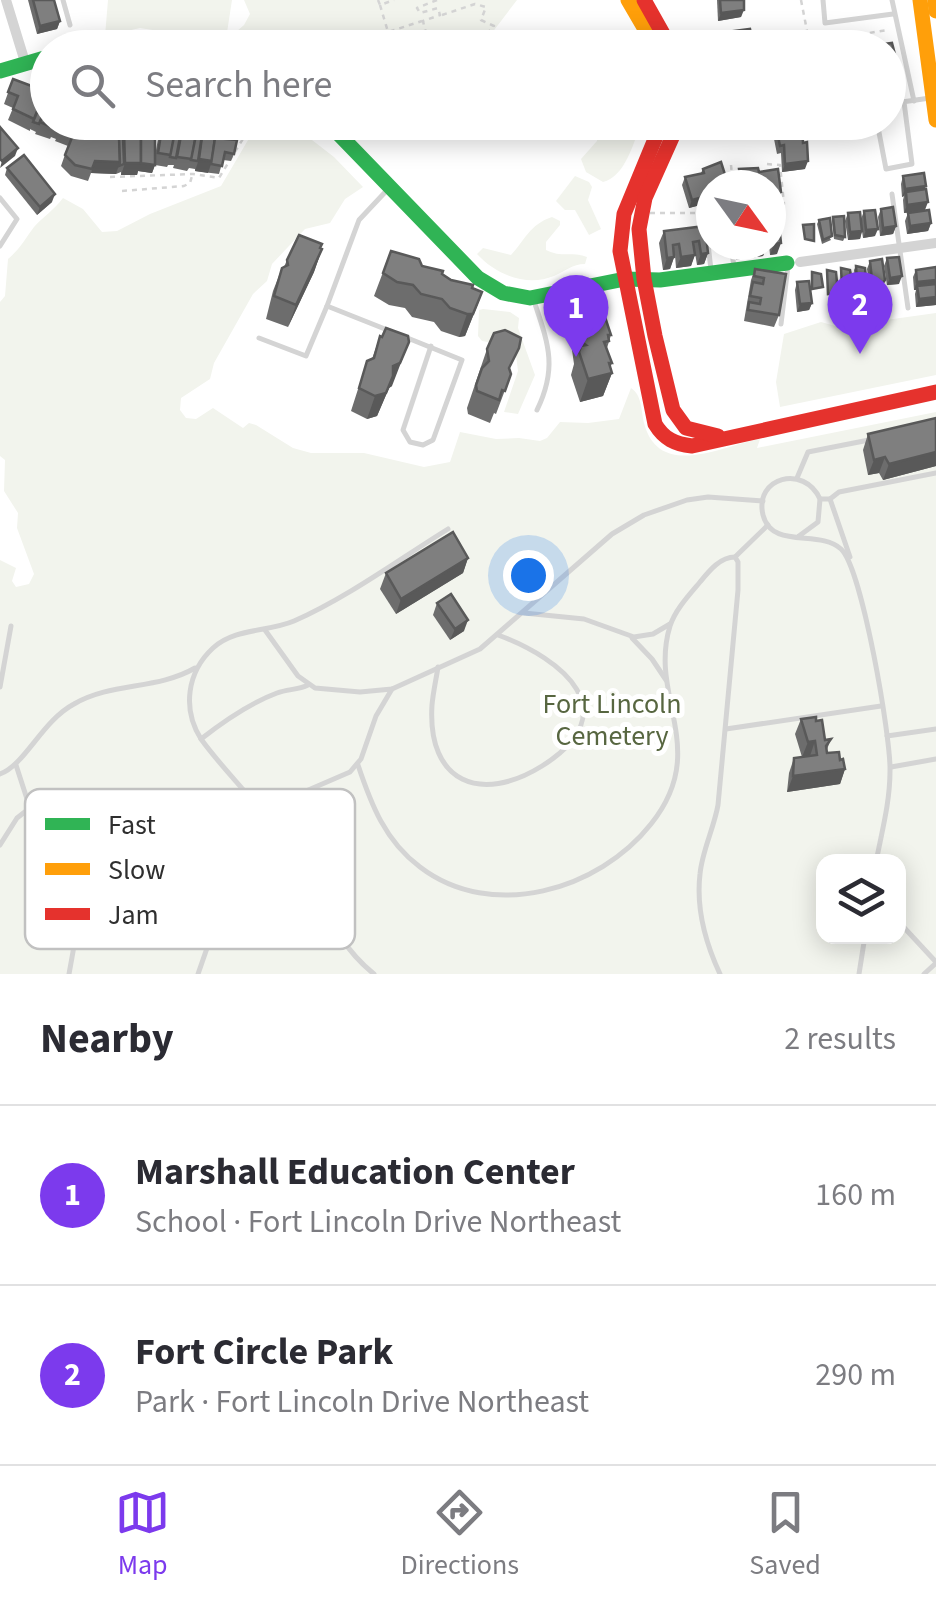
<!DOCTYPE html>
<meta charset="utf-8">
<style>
:root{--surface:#fff;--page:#f2f2f3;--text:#2b2b33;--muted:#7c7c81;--line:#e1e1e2;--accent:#7c3aed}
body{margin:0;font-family:"Source Sans 3",sans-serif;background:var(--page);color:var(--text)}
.controls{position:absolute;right:30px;bottom:30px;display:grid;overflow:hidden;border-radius:20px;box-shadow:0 5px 25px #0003}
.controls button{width:90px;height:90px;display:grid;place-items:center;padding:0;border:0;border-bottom:2px solid var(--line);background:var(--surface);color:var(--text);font:50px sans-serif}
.compass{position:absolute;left:696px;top:170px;width:90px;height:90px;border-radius:50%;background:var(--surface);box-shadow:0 5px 25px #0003;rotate:123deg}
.you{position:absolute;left:528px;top:575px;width:35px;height:35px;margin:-25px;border:8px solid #fff;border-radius:50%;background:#1a73e8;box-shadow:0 0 0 15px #1a73e833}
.badge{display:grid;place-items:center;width:65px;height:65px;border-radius:50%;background:var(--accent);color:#fff;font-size:32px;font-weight:700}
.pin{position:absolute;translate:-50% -82px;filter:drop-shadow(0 2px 5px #0008)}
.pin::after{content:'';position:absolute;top:52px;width:35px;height:30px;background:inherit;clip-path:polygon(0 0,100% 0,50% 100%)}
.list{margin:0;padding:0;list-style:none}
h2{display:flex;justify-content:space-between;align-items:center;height:130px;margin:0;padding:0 40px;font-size:42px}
h2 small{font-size:32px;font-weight:400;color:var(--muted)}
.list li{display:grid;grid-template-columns:65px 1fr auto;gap:30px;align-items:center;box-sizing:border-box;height:180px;padding:0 40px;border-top:2px solid var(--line)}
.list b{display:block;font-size:38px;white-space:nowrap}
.list p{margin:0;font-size:32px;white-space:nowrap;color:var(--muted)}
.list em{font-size:32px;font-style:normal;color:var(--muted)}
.icon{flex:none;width:55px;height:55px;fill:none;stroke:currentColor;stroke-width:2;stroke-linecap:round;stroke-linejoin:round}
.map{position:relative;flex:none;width:936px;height:974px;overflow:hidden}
.search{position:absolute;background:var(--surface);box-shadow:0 5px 25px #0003;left:30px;right:30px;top:30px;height:110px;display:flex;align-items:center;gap:25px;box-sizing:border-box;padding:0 35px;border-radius:55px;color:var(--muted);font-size:38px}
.sheet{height:490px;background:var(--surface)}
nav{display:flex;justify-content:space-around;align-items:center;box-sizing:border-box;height:140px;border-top:2px solid var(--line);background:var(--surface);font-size:28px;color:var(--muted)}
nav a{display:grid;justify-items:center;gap:5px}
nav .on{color:var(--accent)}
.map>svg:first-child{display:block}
</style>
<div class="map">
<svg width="936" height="974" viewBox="0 0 936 974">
<rect width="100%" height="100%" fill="#fff"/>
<g fill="#f2f4ed" fill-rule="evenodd">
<polygon points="108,0 232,0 226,39 216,40 140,28 105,36"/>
<polygon points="244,0 517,0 482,46 475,47 226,47 221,45 244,25 250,14"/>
<path d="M258,123h32l44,34 29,30 -18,12 -15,24 -25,6 -33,35 -5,17 -14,13 -39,69 -4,16 -29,19 -1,12 6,8 10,1 17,-11 30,20 6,-5 7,2 37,23 18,5h53l60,14 26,-5 10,-30 36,7 23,-1 21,3 7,-3 13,-16 28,1 31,-4 12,-31c11,7 10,22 13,35 15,58 80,22 116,16l-3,9 179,-36v562h-936v-414l16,8 -4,13 4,6 13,-3 5,-10 -17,-46 1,-15 -14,-22 1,-31 -5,-4v-154l5,-6 3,-37c12,-10 17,-20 26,-32 10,-11 20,-17 29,-29l20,11 19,23 15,-1 33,-17 71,-28zM824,862h74v74h-74z"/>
<path d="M603,123h38c-7,19 -16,54 -38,59l-17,-10 -5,-13 16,-18 1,-11z"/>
<polygon points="575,176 589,182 592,187 588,200 601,229 589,235 575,210 565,210 556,201"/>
<path d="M552,217l8,4v4l-14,17v8c15,8 26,1 41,7l-2,7c-13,0 -19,7 -31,12 -27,11 -58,-1 -77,-22l6,-6 28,7c13,-14 19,-31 41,-38z"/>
<polygon points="483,309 510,312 519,318 518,328 535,375 518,414 504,412 518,371 515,347 482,341 478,336 479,310"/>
<polygon points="936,313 936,375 780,407 776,382 784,334 821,322 839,327 840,318 850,325"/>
</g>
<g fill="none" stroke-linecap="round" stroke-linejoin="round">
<g stroke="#d4d4d4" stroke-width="2.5" stroke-dasharray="5 5" stroke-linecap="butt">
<polyline points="378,0 380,5 394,0"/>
<polyline points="437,0 417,8 420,13 438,8 440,15 423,21 425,30 448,48"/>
<polyline points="801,0 809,41"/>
<polyline points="380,5 388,32 422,21"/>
<polyline points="442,15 475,4 486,7 481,20 494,26 479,43"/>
<polyline points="850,36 888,30"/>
<polyline points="764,138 773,137 772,122"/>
<polyline points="767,164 780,165 784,204 779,205"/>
<polyline points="731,165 733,185"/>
<polyline points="110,177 193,174 219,178 244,137"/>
<polyline points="122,191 184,186 190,183 192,176"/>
<polyline points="650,213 695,213"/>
</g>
<g stroke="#d4d4d4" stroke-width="5">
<polyline points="63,0 70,25"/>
<polyline points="823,0 825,23 893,14"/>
<polyline points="892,0 914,101"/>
<polyline points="888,104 930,98"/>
<polyline points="114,122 130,131 139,129 145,122"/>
<polyline points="249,122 250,123"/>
<polyline points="825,122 831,130 843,134 857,122"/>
<polyline points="877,122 886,169 912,164 904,102"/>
<polyline points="389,188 359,220 327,306 390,331"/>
<polyline points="892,194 908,308"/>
<polyline points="0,198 17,219 0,246"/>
<polyline points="731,245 734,267"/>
<polyline points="711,270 707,235 711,228"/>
<path d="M534,301c14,42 24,66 3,109"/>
<polyline points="781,324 788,266"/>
<polyline points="405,337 462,360 433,440 423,445 410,442 403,430 431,346"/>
<polyline points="259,338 306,356 327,306"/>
<polyline points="797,478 808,452 869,440"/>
<polyline points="820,499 830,499 850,557"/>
<polyline points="830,499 839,492 936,473"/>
<path d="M799,536l19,-14 2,-23c-16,-35 -66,-22 -57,16 9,35 56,14 78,34 21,19 50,189 49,222 0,31 -8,60 -14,91"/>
<polyline points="735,557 768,525"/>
<polyline points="524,613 584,619 634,637 653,634 670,624"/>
<polyline points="265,630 298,676 315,688 360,692 392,689 480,649 612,534 644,515 687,500 708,497 763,501"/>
<polyline points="632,638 652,659 666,680"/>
<path d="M438,667c-2,13 -5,26 -6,38 -5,78 49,99 110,61 86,-54 21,-107 -44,-131"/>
<polyline points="0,687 11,626"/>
<polyline points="726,729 881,706"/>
<polyline points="887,736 936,729"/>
<path d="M201,739c23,-18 49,-36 76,-46 11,-4 21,-3 31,-8"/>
<path d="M16,765l11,34c10,7 27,10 34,19 28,34 16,116 8,156"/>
<path d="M358,765c13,39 27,76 62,102 72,55 179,23 231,-43 60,-75 -3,-126 19,-198 5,-16 19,-31 30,-44 9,-11 20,-25 35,-25l3,5v28l-20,215c-4,23 -16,46 -18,69 -4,34 6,70 20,100"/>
<polyline points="891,767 936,759"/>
<path d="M0,774c25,-9 42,-53 74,-70 38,-22 83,-14 121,-36"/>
<path d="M61,815c65,9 137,4 201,-5"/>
<polyline points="0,845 17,818 35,804"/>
<polyline points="75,848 92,820"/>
<polyline points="898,921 936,962"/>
<polyline points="198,974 248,830 262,810 350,772 361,759 376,716 392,689"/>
<path d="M374,974c-43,-34 -59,-89 -90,-133 -24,-37 -57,-66 -83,-102 -19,-30 -14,-67 12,-91 22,-20 55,-16 81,-27 54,-24 104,-61 154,-92"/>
<polyline points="859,974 865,936"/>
<polyline points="924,974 936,963"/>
</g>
<g stroke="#d4d4d4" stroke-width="10">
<polyline points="6,0 25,62"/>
<polyline points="800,262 936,243"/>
</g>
<g stroke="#30b455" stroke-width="15">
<polyline points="0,71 48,57"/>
<polyline points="327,122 478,278 503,293 530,298 625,279 660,280 787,263"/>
</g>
<g stroke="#ff9f0a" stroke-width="15">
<polyline points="628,0 656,48"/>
<polyline points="920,0 936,120"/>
<polyline points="935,0 936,11"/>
</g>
<g stroke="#e5322d" stroke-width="15">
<polyline points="644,0 671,48"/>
<path d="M662,122l-38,92 -4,37 35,173c9,15 20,20 37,22l244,-54"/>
<polyline points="679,122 645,198 639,229 644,279 655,336 673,410 686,428 718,436"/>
</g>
</g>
<g fill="#6d6d6d">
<polygon points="28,0 54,0 60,21 57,29 37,34"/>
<polygon points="717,0 744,0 741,17 718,21"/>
<polygon points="726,32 754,48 725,48 723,40"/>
<polygon points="13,79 102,131 119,138 122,137 124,131 141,137 155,156 159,133 163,122 175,131 181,132 183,125 196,135 201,135 203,129 234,154 231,161 223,160 219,174 195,171 195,169 189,168 187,171 173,168 174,165 168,165 167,167 155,165 152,173 138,171 137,175 121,175 121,172 116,174 91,173 88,181 71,176 61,166 68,146 55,141 56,139 51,137 52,135 50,139 35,134 36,132 30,129 30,131 8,120 13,108 4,104"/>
<polygon points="776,126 805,169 782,172 781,153 777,154 773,134"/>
<polygon points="7,168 52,202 37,215 5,175"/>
<polygon points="703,169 711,185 711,198 708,203 689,208 682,185 685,177 701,173"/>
<polygon points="739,169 759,172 781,192 778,200 771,185 737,185 736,177"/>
<polygon points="903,176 925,189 925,210 904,213 903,200 904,196 902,197 901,184"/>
<polygon points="881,209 896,226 893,234 880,236 878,217"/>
<polygon points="864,211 875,236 863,238 862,231 860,239 848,240 845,221 848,213 861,219"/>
<polygon points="908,213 931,223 928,231 907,234 905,221"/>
<polygon points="771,217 777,254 770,255 769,245 771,245"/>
<polygon points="833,217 845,237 843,241 834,239 832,221"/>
<polygon points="819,220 831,240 822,244 817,224"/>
<polygon points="705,226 708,253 704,264 697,265 695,253 691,266 676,268 675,255 670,269 663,270 659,243 664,231"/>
<polygon points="734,245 767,245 763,256 749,258 747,245 743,259 736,260"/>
<polygon points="320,248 322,249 314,272 288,327 266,319 273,291 282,268 284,267 287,260"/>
<polygon points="391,251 442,274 481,296 465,336 459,337 441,331 434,322 412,317 405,308 389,305 374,296"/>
<polygon points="887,258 899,284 887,285 884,266"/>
<polygon points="870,261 882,288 879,292 874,292 871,289 873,316 871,320 865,318 865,301 857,302 854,270 856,266 867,288 870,288 867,269"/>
<polygon points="936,267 936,305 916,307 915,294 916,290 914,290 913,277 916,270"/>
<polygon points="755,269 786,274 779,315 774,327 744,321 751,280"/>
<polygon points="797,282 812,303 809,310 797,312 795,290"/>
<polygon points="578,313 611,335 607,348 612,373 603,396 580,402 571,375 574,364 570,336"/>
<polygon points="380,336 382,337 392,386 389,388 377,416 367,419 351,411 367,361 372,359"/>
<polygon points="487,349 511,374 496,414 494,413 490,423 468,414 467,408"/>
<polygon points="936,418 936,466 883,480 879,473 868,475 863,450 868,434"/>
<polygon points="468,558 463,573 396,614 380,589 386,573"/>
<polygon points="437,603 464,631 450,640 433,615"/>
<polygon points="801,719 816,721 825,740 831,739 826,752 840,760 845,769 840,784 787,792 789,773 794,758 802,757 795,734"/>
</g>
<g fill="#595959">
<polygon points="744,10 741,17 718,21 721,13"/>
<polygon points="60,21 57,29 37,34 40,26"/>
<polygon points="888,72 896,72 891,87 888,88"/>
<polygon points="742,122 764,122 763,125 739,128"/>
<polygon points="18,148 15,156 0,168 2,161"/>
<polygon points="199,159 212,161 208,173 195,171"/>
<polygon points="95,161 120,162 116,174 91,173"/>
<polygon points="808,161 805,169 782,172 785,164"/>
<polygon points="125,163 141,163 155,165 152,173 138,171 137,175 121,175"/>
<polygon points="926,186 923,194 906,192 904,196 902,197 905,189"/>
<polygon points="711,191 711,198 708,203 689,208 692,200"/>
<polygon points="781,192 778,200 771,201 771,194"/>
<polygon points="55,194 52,202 37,215 40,207"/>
<polygon points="928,202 925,210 904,213 907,205"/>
<polygon points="931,223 928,231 907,234 910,226"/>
<polygon points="896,226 893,234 880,236 883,228"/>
<polygon points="878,229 875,236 863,238 866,230"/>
<polygon points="862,231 860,239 848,240 850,232"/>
<polygon points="781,243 777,254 770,255 774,244"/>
<polygon points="767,245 763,256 749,258 753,246"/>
<polygon points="747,247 743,259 736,260 740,248"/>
<polygon points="322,249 314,272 288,327 296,305"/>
<polygon points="708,253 704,264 697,265 701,254"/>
<polygon points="695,255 691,266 676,268 681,257"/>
<polygon points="674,257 670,269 663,270 667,258"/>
<polygon points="902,276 899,284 887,285 890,278"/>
<polygon points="885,280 879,292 874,292 877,285"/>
<polygon points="936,280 936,284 917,286 916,290 914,290 917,282"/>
<polygon points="853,287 851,291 841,292 842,288"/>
<polygon points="481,296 465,336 459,337 467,314"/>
<polygon points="936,297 936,305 916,307 919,299"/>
<polygon points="812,303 809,310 797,312 800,304"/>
<polygon points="409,342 392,386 389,388 377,416 367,419 375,396"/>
<polygon points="609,363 612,363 608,374 612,373 603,396 580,402 588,379"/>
<polygon points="936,452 936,466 883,480 889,464"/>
<polygon points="885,457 879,473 868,475 874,460"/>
<polygon points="468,558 463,573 396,614 401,599"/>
<polygon points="468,620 464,631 450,640 455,629"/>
<polygon points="815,741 810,756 802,757 808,742"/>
<polygon points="845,769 840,784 787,792 793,776"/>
</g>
<g fill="#7f7f7f" stroke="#595959" stroke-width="2.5">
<polygon points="33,0 54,0 60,21 40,26"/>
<polygon points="720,0 744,0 744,10 721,13"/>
<polygon points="750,29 754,48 729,48 726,32"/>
<polygon points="850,34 851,48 790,48 790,42"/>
<polygon points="892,43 897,62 896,72 888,72 888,48 853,48"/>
<polygon points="13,79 45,91 34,119 13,109 18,96 8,92"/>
<polygon points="43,98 48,100 48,102 39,124 33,122"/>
<polygon points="48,102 48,122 56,122 54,128 40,122"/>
<polygon points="56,122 63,122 59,132 54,129"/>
<polygon points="63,122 80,122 75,133 81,135 87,122 100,122 100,124 104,126 102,131 119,132 120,162 95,161 92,169 75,165 65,155 73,135 60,130"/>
<polygon points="80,122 86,122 81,135 75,133"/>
<polygon points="163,122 177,124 171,155 158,153"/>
<polygon points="802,123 803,143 807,142 808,161 785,164 784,145 780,146 776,126"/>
<polygon points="183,125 197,128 192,159 177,157"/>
<polygon points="0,127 18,148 2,161 0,159"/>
<polygon points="203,129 216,130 212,161 199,159"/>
<polygon points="124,131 141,131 141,163 125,163"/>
<polygon points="175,131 181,132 176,158 170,157"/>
<polygon points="155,134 155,165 140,163 141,163 141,137"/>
<polygon points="196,135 202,135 198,161 191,160"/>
<polygon points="123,137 124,164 119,166 120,162 119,138"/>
<polygon points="215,138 237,140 234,154 225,152 222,166 211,164"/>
<polygon points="24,155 55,194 40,207 7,168"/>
<polygon points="721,162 728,184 711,185 711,195 692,200 685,177 704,173 703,169"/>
<polygon points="758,168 759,172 778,169 781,192 771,194 771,185 741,185 739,169"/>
<polygon points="924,173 926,186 905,189 903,176"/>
<polygon points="926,189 928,202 907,205 906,192"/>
<polygon points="893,207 896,226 883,228 881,209"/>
<polygon points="875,210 878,229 866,230 864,211"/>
<polygon points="929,210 931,223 910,226 908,213"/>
<polygon points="860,212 862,231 850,232 848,213"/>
<polygon points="778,216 781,243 774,244 772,231 771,231 771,217"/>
<polygon points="844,216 845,237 835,235 833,217"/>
<polygon points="830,218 832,236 823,240 819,220"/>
<polygon points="814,224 814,241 805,239 803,225"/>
<polygon points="705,226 708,253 701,254 699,241 693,242 695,255 681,257 679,244 673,245 674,257 667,258 664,231"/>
<polygon points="299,235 322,244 320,248 322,249 296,305 274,296 282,268 288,265 287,260"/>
<polygon points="391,251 419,259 422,266 443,271 442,274 451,280 473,285 472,288 482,292 473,314 467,314 450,308 442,299 421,294 413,285 397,282 383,273"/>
<polygon points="899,257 902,276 890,278 887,258"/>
<polygon points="882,259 885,280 882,284 877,285 872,280 870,261"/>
<polygon points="856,266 865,268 867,288 871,287 873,316 867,314 866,297 858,298"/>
<polygon points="936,267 936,280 917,282 916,270"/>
<polygon points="841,268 850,270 853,287 842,288"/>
<polygon points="755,269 786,274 779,315 748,310 749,302 760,304 761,298 750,296 753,282 763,284 764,278 754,276"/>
<polygon points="827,270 836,272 838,293 828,294"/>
<polygon points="812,272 821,274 823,287 812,289"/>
<polygon points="809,281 812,303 800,304 797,282"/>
<polygon points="936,284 936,297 919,299 917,286"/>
<polygon points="602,308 611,335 608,335 609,341 604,342 612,363 609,363 612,373 588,379 579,352 581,346 586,345 582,342 578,313"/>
<polygon points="386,328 408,336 409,342 400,363 393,366 393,376 386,393 375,396 359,388 367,361 374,358 380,336 382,337"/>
<polygon points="505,330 521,338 519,348 509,368 511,374 505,391 502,390 499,400 477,391 476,385 482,368 489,361 487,349 494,333"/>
<polygon points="936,418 936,452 889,464 885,457 874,460 868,434"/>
<polygon points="453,532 468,558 401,599 386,573"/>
<polygon points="451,594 468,620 455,629 437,603"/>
<polygon points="816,717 816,721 822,720 825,740 831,739 826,746 827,753 839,752 840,760 843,759 845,769 793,776 794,758 817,755 815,741 808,742 801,719"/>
</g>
<g text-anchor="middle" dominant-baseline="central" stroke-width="10" stroke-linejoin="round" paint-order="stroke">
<g font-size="28" fill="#576640" stroke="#fff">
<text x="612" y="704">Fort Lincoln<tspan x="612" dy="32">Cemetery</tspan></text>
</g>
</g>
<rect x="25" y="789" width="330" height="160" rx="15" fill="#fff" stroke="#c1c1c1" stroke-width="2.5"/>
<rect x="45" y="818" width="45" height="12" fill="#30b455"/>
<rect x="45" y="863" width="45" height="12" fill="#ff9f0a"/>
<rect x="45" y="908" width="45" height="12" fill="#e5322d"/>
<g font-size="28" fill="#2f2f2f">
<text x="108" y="834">Fast</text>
<text x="108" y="879">Slow</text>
<text x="108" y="924">Jam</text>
</g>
</svg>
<div class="controls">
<button><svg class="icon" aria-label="layers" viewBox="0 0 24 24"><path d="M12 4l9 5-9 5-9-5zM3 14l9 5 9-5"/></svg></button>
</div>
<svg class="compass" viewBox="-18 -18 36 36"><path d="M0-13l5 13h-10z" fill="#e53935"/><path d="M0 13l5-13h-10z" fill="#7c7c81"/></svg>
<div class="you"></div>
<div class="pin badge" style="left:576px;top:357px">1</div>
<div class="pin badge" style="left:860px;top:354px">2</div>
<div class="search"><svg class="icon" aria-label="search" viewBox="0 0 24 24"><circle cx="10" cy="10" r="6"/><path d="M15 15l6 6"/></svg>Search here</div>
</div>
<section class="sheet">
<h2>Nearby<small>2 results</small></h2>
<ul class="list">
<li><span class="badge">1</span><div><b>Marshall Education Center</b><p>School · Fort Lincoln Drive Northeast</p></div><em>160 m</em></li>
<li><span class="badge">2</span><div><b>Fort Circle Park</b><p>Park · Fort Lincoln Drive Northeast</p></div><em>290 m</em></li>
</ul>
</section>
<nav>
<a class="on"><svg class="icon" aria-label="map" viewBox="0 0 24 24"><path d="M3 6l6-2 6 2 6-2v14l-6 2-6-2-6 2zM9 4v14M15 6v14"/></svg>Map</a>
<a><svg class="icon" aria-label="directions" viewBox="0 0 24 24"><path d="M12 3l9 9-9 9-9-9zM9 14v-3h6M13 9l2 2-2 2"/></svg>Directions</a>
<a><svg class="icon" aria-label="saved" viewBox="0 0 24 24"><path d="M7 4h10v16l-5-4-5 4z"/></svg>Saved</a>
</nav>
